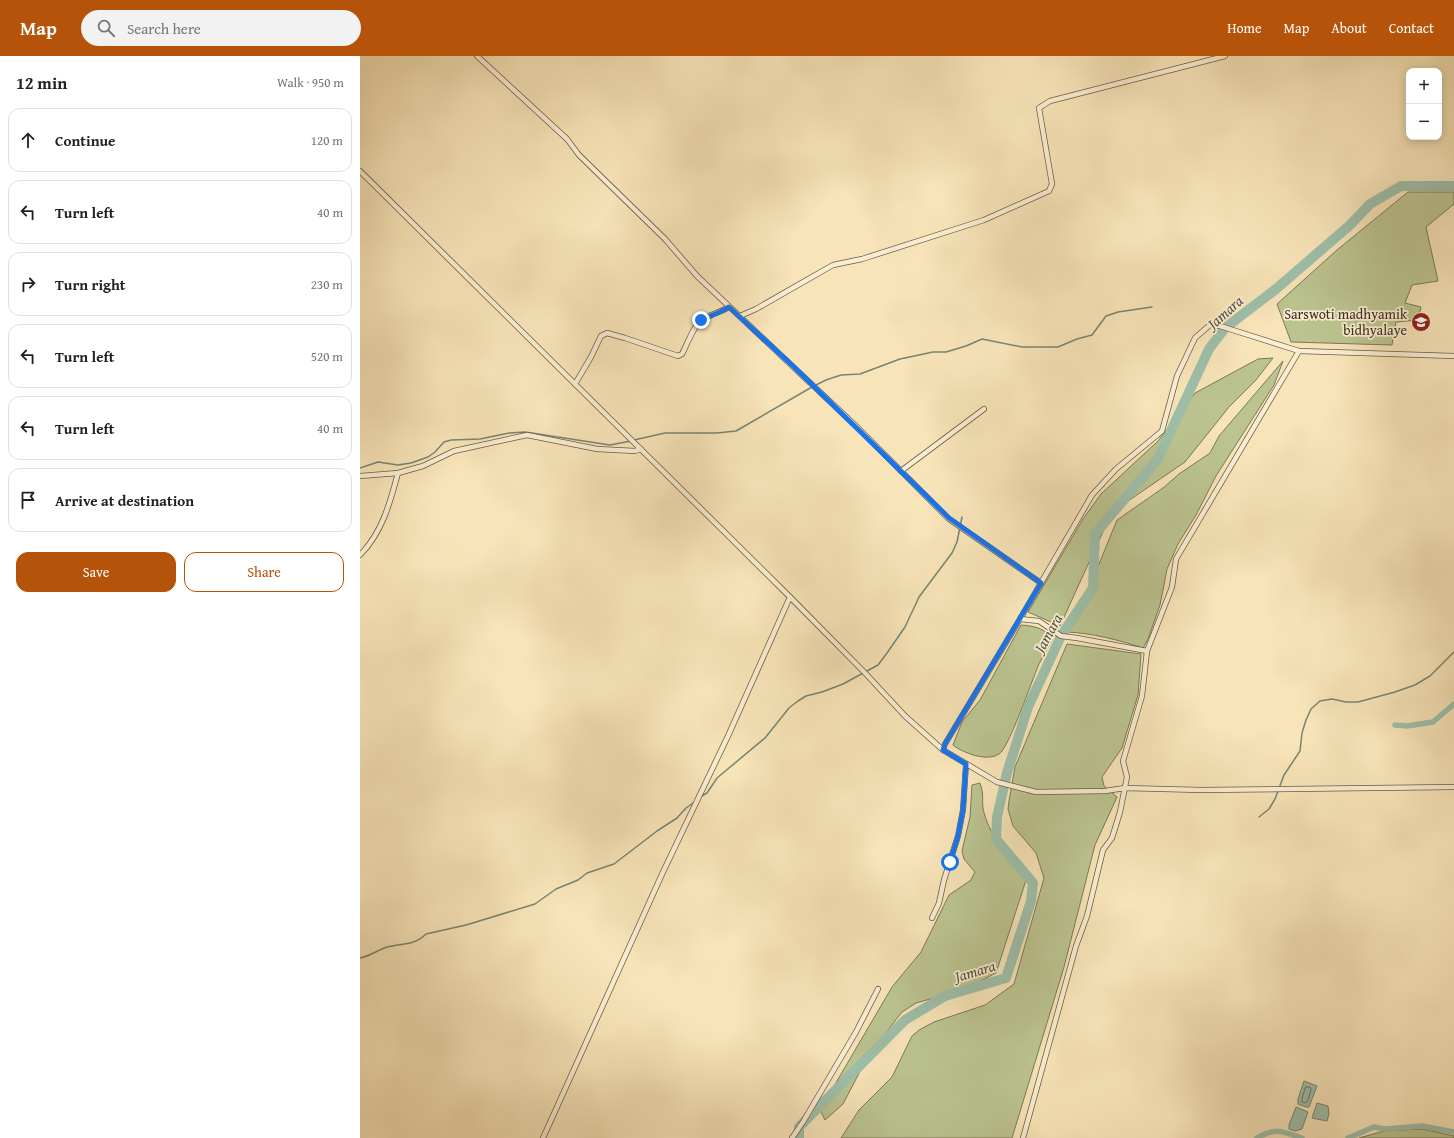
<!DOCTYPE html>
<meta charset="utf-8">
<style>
:root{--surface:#fff;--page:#f2f2f2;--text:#222;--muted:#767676;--line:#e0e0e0;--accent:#b45309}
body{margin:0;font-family:"Gentium Book Plus",serif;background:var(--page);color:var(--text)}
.controls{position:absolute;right:12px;top:12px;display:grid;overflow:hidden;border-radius:8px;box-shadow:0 2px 10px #0003}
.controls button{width:36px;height:36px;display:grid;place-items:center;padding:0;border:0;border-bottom:1px solid var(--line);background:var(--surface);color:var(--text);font:20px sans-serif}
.stop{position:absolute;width:12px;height:12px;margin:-9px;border:3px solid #1a73e8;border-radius:50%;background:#fff}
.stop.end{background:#1a73e8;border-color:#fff;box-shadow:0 1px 4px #0008}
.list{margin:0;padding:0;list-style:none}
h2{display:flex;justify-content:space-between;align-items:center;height:52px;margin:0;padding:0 16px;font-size:17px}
h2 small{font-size:13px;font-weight:400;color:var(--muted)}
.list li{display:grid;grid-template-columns:26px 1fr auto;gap:12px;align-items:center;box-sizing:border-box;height:64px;margin:0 8px 8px;padding:0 8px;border:1px solid var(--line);border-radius:12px}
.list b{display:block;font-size:15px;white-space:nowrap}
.list em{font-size:13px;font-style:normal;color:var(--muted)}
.actions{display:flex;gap:8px;padding:12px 16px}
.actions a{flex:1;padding:9px 0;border:1px solid var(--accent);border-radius:12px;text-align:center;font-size:14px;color:var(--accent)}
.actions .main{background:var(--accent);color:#fff}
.icon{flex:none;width:22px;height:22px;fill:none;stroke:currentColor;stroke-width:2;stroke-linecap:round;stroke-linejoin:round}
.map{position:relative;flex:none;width:1094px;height:1082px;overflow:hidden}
header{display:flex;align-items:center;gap:24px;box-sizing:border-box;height:56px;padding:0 20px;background:var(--accent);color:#fff}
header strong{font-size:19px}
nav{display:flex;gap:22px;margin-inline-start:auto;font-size:14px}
.search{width:280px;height:36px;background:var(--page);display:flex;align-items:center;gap:10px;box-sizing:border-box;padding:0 14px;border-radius:22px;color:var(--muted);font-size:15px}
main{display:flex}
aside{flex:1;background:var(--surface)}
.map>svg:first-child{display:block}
</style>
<header>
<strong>Map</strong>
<div class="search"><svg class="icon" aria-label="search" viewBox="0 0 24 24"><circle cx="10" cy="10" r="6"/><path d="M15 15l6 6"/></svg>Search here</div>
<nav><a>Home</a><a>Map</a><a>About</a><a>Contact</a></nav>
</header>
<main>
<aside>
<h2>12 min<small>Walk · 950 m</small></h2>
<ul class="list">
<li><svg class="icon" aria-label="ahead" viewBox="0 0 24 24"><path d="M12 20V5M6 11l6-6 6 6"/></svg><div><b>Continue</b></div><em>120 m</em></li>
<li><svg class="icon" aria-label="left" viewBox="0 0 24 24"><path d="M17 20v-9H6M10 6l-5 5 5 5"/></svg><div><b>Turn left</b></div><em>40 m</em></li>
<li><svg class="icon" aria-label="right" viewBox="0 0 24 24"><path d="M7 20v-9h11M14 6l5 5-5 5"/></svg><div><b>Turn right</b></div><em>230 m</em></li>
<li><svg class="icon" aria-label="left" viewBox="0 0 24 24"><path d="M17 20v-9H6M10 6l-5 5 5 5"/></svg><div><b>Turn left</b></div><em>520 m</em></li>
<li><svg class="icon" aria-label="left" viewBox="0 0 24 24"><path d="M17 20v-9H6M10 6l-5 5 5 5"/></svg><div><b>Turn left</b></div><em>40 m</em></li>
<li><svg class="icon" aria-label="arrive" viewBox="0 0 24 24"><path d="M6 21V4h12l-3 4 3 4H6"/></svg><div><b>Arrive at destination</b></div></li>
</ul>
<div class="actions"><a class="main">Save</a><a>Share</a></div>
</aside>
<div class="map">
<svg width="1094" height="1082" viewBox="0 0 1094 1082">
<rect width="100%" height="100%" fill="#f7e4b8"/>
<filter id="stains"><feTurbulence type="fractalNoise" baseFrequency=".005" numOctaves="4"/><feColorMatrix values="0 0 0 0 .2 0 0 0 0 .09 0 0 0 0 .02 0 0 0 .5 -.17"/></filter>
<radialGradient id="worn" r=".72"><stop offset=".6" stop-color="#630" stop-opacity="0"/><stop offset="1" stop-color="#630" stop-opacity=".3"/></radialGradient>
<g fill="#bbc490" stroke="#7c7958">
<polygon points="1048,136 1094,136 1094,148 1066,171 1078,225 1052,229 1045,247 1061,251 1058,264 1036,266 1032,289 931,286 917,248 977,194"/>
<polygon points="913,302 896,324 869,351 825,406 752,456 700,570 668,556 723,463 741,438 798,385 835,337 898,303"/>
<path d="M923,305l-9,24 -58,91 -20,39 -18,29 -11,25 -7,36 -12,34 -5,9c-24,-8 -51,-15 -76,-16l30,-63 20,-49 46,-32 16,-14 31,-21 9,-17z"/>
<path d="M661,569c13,1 25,3 31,15 -4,8 -9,16 -13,24 -7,16 -30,84 -40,90 -12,8 -36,-1 -46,-9l9,-23 18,-22z"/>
<polygon points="707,588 781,598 778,639 762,692 742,721 744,730 757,741 735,789 704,911 652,1082 481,1082 499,1054 532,1021 552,980 559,974 574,966 625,949 654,928 684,822 676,797 653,770 648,753 649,745 655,711"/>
<path d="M620,727c4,11 2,15 3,25 4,24 26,52 44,69l-31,96 -31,16 -49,14 -14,9 -34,44 -25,48 -18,16 -5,-10 72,-123 29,-35 28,-57 22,-15 4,-8 -11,-13 -2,-8 8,-34 2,-32z"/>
<polygon points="1062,1073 1094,1080 1094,1082 999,1082 1024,1075"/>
</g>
<g fill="#9ebfaa" stroke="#778572">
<polygon points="944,1025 957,1030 949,1051 946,1051 938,1048 938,1043"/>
<polygon points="957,1047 968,1050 969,1058 967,1065 952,1062"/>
<polygon points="936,1051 948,1056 942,1073 935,1075 929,1073 929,1069"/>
</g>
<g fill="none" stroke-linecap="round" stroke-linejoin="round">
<polygon stroke="#6d7664" stroke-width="1" points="946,1031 950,1031 951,1033 948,1045 945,1047 942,1046 942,1043"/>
<g stroke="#778572" stroke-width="1.5">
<polyline points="456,329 466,324 481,319 500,318 540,303 573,296 586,296 606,290 622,283 662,291 698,291 717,283 732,279 746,260 758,256 792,251"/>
<polyline points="274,384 305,377 357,377 376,375 452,331"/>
<polyline points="0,412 18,406 38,409 51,407 68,401 75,396 84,386 91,384 120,383 149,377 165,376 250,389 271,385"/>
<polyline points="340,741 347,737 357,722 405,682 429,652 438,645 446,640 462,636 483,628 518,609 527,597 545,571 559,541 592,497 597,486 602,461"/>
<polyline points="899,761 909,753 915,743 924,719 940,695 942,677 946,664 951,653 960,645 972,643 986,646 998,646 1035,636 1055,629 1070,620 1094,596"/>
<path d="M0,902c10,-2 18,-8 27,-11 15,-4 27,-1 39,-13l40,-9 69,-21 21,-15 22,-9 9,-7 27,-9 43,-33 20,-13 9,-10 10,-7"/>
</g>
<g stroke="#9ebfaa" stroke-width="5.5">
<polyline points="1035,669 1047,670 1073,666 1094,648"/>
<path d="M897,1082c20,-11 24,-7 45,0"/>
<polyline points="988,1082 1014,1071 1025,1073 1062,1070 1094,1076"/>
</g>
<polyline stroke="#9ebfaa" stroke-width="10" points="439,1082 439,1071 545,964 585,940 646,922 671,845 673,827 636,783 637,761 647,717 668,651 701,580 733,532 735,478 798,403 849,293 865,272 916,233 990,169 1010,148 1041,130 1094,130"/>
<defs>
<g id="street">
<polyline points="117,0 207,83 219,99 305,183 337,220 498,372 589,463 681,527"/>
<polyline points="0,115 430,541 506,618 545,660 583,694 585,688 660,563 732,439 756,413 802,375 817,320 835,282 851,268 860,270 939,295 1094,300"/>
<polyline points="380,260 396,253 473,209 502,203 624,164 689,135 692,128 679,52 690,45 865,0"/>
<path d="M215,328l16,-27 10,-21 6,-3 18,5 53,18 4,-2c5,-9 12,-30 21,-35 8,-5 18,-7 26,-12"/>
<polyline points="541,415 624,353"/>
<polyline points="0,420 38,417 63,410 94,395 167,379 237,393 275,395 281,393"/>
<path d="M0,499c22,-22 30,-52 38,-82"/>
<polyline points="660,563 679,565 701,580 717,582 787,595"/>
<polyline points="583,694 637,726 676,736 745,735 765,732 841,734 1094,731"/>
<polyline points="572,862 579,847 584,824 598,780 603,754 606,708"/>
<polyline points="183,1082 303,816 368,680 430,541"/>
<polyline points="432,1082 443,1066 496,976 518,933"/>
<polyline points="663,1082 716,890 727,860 743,794 752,782 760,756 767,721 763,705 782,640 787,595 812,531 816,503 939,295"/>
</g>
</defs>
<use href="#street" stroke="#6b5c45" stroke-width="6"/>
<use href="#street" stroke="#faedd1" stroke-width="4.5"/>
</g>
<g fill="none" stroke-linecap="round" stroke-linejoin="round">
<polyline stroke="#1a73e8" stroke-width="5" points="341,264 360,256 369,251 434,311 589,462 681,527 585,688 583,694 606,708 603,754 598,780 590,806"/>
</g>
<defs>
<symbol id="school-disc" viewBox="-11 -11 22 22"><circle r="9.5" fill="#8f2418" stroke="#faedd1"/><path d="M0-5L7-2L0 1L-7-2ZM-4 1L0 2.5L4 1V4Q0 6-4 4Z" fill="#fff"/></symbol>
</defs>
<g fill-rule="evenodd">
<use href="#school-disc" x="1050" y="255" width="22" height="22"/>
</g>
<g text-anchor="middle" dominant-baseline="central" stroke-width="3.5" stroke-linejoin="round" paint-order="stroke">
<g font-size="14" fill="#3c2e1f" stroke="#faedd1" text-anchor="end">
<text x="1047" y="258">Sarswoti madhyamik<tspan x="1047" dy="16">bidhyalaye</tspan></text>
</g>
<g font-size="15" font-style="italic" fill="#545242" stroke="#faedd1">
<text transform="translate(865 256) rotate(-42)">Jamara</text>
<text transform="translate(688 577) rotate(-61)">Jamara</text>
<text transform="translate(615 915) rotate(-17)">Jamara</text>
</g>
</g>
<rect width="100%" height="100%" filter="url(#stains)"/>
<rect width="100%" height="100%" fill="url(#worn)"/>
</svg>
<div class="controls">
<button>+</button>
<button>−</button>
</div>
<div class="stop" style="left:590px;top:806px"></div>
<div class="stop end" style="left:341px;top:264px"></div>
</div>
</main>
